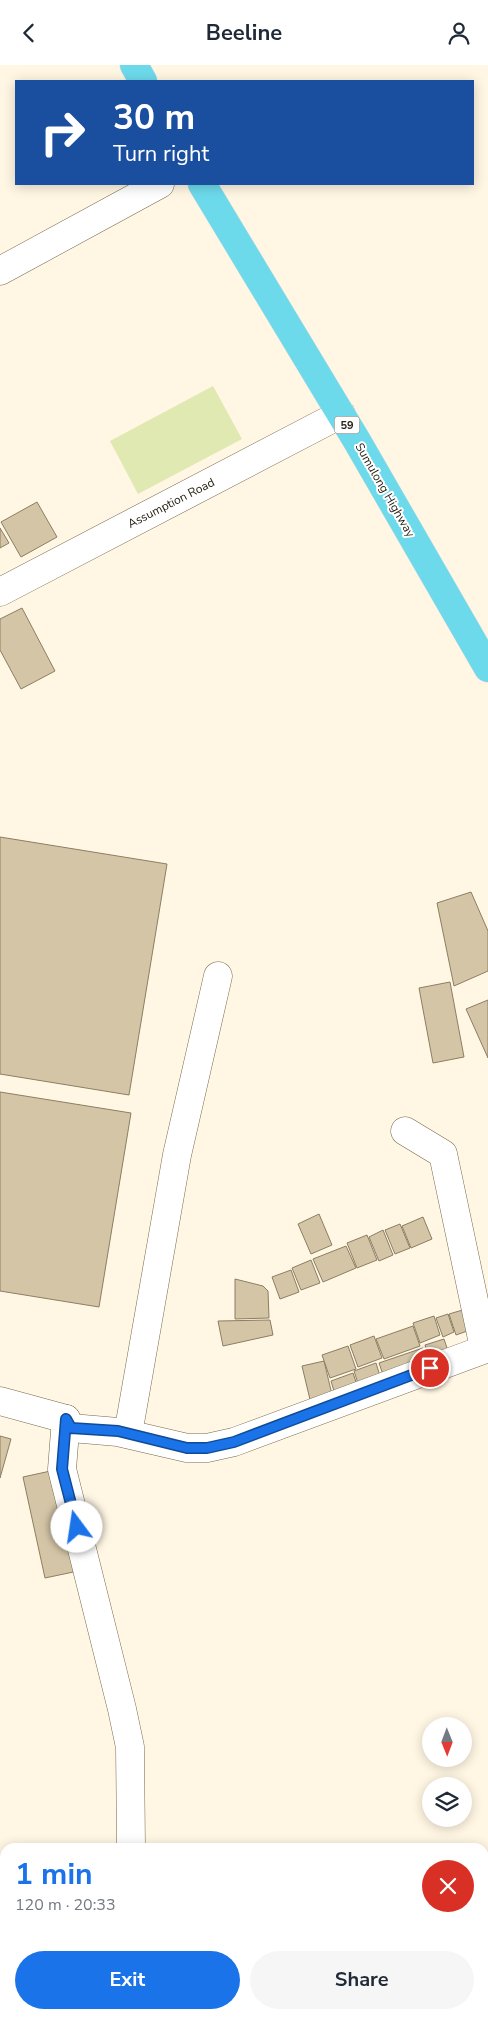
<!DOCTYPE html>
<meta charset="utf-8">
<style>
:root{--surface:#fff;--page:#f6f6f7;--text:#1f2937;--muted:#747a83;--accent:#1a73e8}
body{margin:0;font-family:"Nunito Sans",sans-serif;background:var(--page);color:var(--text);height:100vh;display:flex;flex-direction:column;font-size:19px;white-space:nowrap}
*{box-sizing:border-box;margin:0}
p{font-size:16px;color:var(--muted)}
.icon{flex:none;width:28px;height:28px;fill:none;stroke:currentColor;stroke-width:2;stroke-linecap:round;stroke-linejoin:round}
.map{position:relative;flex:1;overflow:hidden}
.panel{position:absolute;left:0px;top:1778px;width:489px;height:176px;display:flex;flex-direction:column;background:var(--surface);border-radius:15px 15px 0 0;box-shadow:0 2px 12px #0003}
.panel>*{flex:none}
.hud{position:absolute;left:15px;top:15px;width:459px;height:105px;border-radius:0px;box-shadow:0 2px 12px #0003;background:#1a4fa0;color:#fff;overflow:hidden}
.needle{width:32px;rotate:179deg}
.fabs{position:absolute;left:422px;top:1652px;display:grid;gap:10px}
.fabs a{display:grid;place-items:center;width:50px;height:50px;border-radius:50%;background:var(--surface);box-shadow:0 2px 12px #0003;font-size:25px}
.pin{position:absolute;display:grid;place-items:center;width:42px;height:42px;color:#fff;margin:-21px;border:2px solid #fff;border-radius:50%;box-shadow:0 1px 5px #0007}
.me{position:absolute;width:55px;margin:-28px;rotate:346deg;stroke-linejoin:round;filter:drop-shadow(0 0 4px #0008)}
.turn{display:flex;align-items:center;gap:18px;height:105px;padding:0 15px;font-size:22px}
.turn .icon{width:65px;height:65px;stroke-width:2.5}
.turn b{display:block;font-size:35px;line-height:42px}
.round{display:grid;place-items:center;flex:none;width:52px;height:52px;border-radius:26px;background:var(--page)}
.summary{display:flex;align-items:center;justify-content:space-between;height:85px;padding:0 15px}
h1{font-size:30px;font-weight:700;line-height:38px;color:var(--accent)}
.button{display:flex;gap:10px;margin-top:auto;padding:10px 15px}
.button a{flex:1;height:58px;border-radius:30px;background:var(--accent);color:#fff;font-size:20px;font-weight:700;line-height:58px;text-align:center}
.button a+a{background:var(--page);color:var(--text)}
header{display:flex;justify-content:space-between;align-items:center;height:65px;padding:0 15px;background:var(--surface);font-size:22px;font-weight:700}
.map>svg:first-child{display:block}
.green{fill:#e1e9b2}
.building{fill:#d4c5a7;stroke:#8c7e62}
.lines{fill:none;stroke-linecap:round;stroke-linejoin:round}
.minor-casing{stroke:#76694d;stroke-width:29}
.major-casing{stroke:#e1e0df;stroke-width:29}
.minor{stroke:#fff;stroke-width:28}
.major{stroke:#6ddaeb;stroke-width:28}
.route-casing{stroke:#114b97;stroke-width:12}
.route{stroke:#1a73e8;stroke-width:9}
.labels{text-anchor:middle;stroke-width:4;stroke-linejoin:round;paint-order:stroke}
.shield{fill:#fff;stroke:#68645d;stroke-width:1}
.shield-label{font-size:11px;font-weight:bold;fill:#282217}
.street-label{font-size:12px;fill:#282217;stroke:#fff}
</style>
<header><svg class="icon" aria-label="back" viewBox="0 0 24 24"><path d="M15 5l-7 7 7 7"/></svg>Beeline<svg class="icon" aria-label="person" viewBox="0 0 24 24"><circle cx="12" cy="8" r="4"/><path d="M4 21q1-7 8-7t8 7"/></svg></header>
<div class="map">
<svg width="488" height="1953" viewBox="0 0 488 1953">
<rect width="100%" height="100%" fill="#fff6e3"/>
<polygon class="green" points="213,321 242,374 138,429 110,376"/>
<g class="building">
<polygon points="37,437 57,472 21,492 1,457"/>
<polygon points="0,463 9,478 0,483"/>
<polygon points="22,543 55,606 21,624 0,585 0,554"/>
<polygon points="0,772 167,799 129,1030 0,1009"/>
<polygon points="471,827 488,866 488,906 454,921 437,838"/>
<polygon points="450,917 464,992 433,998 419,923"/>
<polygon points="488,935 488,993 466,944"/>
<polygon points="0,1027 131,1048 99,1242 0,1226"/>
<polygon points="319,1149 332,1180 311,1189 298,1159"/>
<polygon points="423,1152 432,1174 411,1183 402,1161"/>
<polygon points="400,1159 410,1183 395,1189 385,1165"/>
<polygon points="383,1165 393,1190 379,1196 369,1172"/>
<polygon points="367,1170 377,1195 357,1203 347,1178"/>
<polygon points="346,1181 356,1203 323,1217 313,1194"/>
<polygon points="311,1195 320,1218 301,1225 292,1203"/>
<polygon points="291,1205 299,1227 280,1234 272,1212"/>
<polygon points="235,1214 263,1221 268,1226 269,1253 235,1254"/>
<polygon points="466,1244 473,1264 456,1270 449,1249"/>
<polygon points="448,1249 454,1267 443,1272 436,1253"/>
<polygon points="434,1251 440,1270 420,1278 413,1258"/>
<polygon points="270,1255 273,1270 223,1281 218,1256"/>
<polygon points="413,1261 420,1281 384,1294 376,1274"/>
<polygon points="374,1271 382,1293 358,1302 350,1280"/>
<polygon points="444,1274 452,1298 434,1304 425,1280"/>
<polygon points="348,1281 356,1304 330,1313 322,1290"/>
<polygon points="423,1283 432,1306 387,1321 379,1298"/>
<polygon points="324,1296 334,1338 312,1343 302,1301"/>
<polygon points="376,1298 384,1324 362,1331 354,1306"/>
<polygon points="353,1308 359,1326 336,1333 331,1316"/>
<polygon points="0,1371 11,1374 0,1413"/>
<polygon points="55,1405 78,1506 45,1513 23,1412"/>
</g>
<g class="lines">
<defs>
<g id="minor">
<polyline points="0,206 160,119"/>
<polyline points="0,527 341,349"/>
<polyline points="405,1066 443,1089 484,1283"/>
<polyline points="0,1336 66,1354 71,1363 118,1367 187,1383 207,1383 234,1377 488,1283"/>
<polyline points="66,1354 62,1404 122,1644 130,1682 131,1782"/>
<polyline points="128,1369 177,1090 218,911"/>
<polyline points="130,1949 130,1953"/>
</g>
<g id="major">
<polyline points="134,0 143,16"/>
<polyline points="202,119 357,376 488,603"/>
</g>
</defs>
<use href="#minor" class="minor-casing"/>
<use href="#major" class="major-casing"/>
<use href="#minor" class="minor"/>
<use href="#major" class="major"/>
</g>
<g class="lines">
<defs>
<polyline id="route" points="77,1462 62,1404 66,1354 71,1363 118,1366 187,1383 207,1383 234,1377 430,1303"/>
</defs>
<use href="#route" class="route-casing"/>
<use href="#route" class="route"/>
</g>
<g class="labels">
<rect class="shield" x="334.5" y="351.5" width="25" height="17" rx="4"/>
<g class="shield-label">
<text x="347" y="364">59</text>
</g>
<g class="street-label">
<text transform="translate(385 425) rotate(60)" y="4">Sumulong Highway</text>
<text transform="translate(171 438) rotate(-27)" y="4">Assumption Road</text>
</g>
</g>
</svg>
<div class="fabs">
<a><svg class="needle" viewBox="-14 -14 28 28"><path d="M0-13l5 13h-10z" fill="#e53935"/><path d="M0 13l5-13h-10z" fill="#747a83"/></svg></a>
<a><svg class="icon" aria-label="layers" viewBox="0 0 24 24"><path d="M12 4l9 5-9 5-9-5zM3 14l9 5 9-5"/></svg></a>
</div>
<div class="pin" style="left:430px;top:1303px;background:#d93025"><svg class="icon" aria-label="arrive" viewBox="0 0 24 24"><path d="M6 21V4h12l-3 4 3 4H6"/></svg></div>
<svg class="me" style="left:77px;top:1462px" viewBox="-20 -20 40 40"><circle r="19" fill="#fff"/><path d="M0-13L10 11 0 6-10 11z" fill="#1a73e8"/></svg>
<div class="hud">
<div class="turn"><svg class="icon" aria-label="right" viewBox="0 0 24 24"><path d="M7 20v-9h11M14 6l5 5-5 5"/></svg><div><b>30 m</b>Turn right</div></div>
</div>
<section class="panel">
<div class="summary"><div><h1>1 min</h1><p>120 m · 20:33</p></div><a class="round" style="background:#d93025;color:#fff"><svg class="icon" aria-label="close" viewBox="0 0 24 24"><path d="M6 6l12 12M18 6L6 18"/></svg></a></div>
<div class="button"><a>Exit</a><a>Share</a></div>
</section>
</div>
